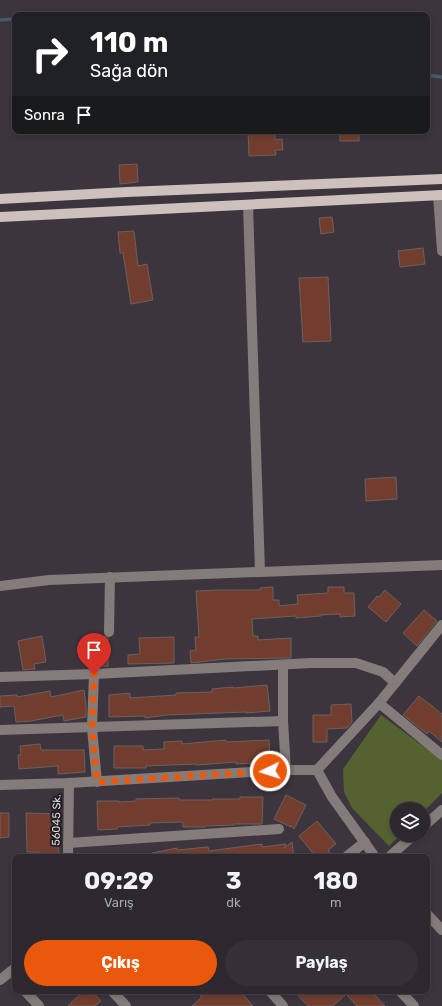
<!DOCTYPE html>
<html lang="tr">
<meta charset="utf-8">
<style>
:root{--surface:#2d282e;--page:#353036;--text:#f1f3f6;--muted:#a7a6aa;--line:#48444a;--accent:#ea580c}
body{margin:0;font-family:Rubik,sans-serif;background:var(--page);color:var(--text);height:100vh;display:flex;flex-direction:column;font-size:15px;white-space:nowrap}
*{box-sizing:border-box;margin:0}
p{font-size:13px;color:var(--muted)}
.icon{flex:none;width:22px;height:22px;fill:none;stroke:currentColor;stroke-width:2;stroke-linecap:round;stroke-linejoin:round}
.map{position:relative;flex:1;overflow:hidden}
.details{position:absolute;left:12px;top:854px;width:418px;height:140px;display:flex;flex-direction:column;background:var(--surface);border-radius:8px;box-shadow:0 2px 6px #0003,0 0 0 1px var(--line)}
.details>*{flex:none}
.guide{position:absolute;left:12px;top:12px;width:418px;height:122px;border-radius:8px;box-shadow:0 2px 6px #0003,0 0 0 1px var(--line);background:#202124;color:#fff;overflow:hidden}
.tools{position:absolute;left:390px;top:802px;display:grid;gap:8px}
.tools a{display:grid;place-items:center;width:40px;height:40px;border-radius:50%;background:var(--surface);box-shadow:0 2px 6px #0003,0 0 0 1px var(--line);font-size:20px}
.pin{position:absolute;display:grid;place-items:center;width:34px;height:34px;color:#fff;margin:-41px -17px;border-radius:50% 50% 50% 0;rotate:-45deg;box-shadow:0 0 4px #0007}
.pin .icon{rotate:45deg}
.me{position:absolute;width:44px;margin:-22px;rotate:266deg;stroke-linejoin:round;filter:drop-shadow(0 0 3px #0008)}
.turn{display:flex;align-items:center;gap:14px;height:84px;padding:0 12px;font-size:18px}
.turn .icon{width:52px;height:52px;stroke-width:2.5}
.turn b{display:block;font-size:28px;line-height:34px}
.then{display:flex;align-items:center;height:38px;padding:0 12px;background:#0003;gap:8px;font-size:15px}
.eta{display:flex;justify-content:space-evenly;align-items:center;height:68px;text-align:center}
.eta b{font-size:24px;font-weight:700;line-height:28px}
.cta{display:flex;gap:8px;margin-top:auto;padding:8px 12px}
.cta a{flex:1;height:46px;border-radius:24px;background:var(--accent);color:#fff;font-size:16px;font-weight:700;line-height:46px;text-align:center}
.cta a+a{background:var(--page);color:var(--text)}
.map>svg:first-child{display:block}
.green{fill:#546230}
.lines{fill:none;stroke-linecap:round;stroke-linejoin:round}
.stream{stroke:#435b65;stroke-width:3.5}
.building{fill:#713d2e;stroke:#6e605d}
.minor{stroke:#837c7b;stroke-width:10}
.major{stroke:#cdc0bd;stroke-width:10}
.route{stroke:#ea580c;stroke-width:7;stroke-dasharray:0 12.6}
.labels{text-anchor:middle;stroke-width:4;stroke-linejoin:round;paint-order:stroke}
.street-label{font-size:11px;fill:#dedadf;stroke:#211e22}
</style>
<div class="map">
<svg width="442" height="1006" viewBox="0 0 442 1006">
<rect width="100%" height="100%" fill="#3c353e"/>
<polygon class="green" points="381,715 442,760 442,793 423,812 423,809 397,809 397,835 400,835 389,846 352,808 344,792 343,769"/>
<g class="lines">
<g class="stream">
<polyline points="0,20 15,19"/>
<polyline points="427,75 442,77"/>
</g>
</g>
<g class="building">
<polygon points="248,131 275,131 275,140 282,139 283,150 275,150 276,155 249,156"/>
<rect x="340" y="131" width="19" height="10"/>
<polygon points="137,164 138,182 120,184 119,165"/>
<polygon points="332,217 334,232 321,234 319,218"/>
<polygon points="134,231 138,266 147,264 153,300 131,304 123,253 120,253 118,232"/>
<polygon points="423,248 425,264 400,267 398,251"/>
<polygon points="328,277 331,341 303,342 299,278"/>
<polygon points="396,477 397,499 366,501 365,479"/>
<polygon points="273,587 273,600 279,600 279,606 298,604 297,595 328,593 328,587 344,587 344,593 354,593 355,616 340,617 340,614 321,615 321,616 296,618 296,616 252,619 253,636 258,636 258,640 291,638 291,658 225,659 191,663 190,651 196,650 195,637 199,637 196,591 220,590 260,590 260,588"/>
<polygon points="385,590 401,604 386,622 368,607 377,596 379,597"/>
<polygon points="424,610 437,621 417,646 403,633"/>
<polygon points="42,636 46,662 34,664 35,669 23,670 18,641"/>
<polygon points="88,636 104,636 108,638 108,666 88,666"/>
<polygon points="174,637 174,663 128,664 128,655 140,654 139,638"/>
<polygon points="267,685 270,711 246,713 246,712 166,715 145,718 145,716 109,717 109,695 130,693 130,698 176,695 176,693 212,692 212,689 233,687 233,688"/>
<polygon points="84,690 86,705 86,717 64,721 63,715 31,721 16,722 14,706 0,707 0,696 17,695 17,697 50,691 51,697"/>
<polygon points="419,696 442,714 442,742 429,731 427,734 403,715"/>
<polygon points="351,704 352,722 347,728 327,729 327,742 313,742 313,715 331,715 331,705"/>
<polygon points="226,740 226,742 269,740 270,762 236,764 236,762 196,765 196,764 146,766 146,768 114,768 114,746 143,746 143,750 164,749 164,742 182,741 182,744"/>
<polygon points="40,744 41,750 84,750 85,772 58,774 58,766 19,769 18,755 21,755 20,746"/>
<polygon points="286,795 306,805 294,829 290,825 291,827 274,819"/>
<polygon points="240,797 263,797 262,824 234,824 234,825 205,826 205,827 183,827 183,822 150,823 150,825 117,827 117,829 98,830 97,801 119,801 119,802 136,801 136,799 179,798 179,800 212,800 212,799 240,799"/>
<polygon points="0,813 9,813 9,837 0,838"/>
<polygon points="26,813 59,814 59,824 57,824 59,855 39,856 39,852 27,852"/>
<polygon points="317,821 336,844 328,850 330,852 324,857 316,857 299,836"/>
<polygon points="292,842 294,857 152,857 152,853 177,848 177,850 208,847 209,851 262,844 262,847 286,844 284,848"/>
<polygon points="84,991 92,991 101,1001 95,1006 68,1006"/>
<polygon points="204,991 240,991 253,1006 192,1006 202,997 200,995"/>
<polygon points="294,991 371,991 385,1006 357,1006 346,994 333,1006 308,1006"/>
</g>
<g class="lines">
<g class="minor">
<polyline points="438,195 442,251"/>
<polyline points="248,205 260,572"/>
<polyline points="0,586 49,580 442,565"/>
<polyline points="109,632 110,577"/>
<polyline points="283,665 283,721 286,770"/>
<polyline points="94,674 92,728 97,782"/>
<polyline points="0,677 94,674 311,663 356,663 383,672 395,683"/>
<polyline points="379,703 442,755"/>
<polyline points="0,730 283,721"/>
<polyline points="0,785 69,783 286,770 317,770"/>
<polyline points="423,827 442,810"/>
<polyline points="68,843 279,829"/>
<polyline points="68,857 69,783"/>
<polyline points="346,857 365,842"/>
<polyline points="375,857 332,797 317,770 379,703 442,625"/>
<polyline points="389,857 414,835"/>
<polyline points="427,914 442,930"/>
<polyline points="0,980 15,968"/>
<polyline points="25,991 39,1006"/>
<polyline points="112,991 126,1006"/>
<polyline points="270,991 283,1006"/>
<polyline points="400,991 414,1006"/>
</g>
<g class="major">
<polyline points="0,199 127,192 442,179"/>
<polyline points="0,217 442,195"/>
</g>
</g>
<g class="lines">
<polyline class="route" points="94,674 92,728 97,782 270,771"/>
</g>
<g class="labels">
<g class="street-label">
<text transform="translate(56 820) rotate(-89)" y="4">56045 Sk.</text>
</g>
</g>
</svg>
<div class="tools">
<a><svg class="icon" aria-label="layers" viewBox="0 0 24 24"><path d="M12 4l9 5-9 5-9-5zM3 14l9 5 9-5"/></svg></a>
</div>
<div class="pin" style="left:94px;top:674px;background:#d93025"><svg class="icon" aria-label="arrive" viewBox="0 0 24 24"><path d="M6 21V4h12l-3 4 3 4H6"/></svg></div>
<svg class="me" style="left:270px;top:771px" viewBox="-20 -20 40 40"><circle r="17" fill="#ea580c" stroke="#fff" stroke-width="3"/><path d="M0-11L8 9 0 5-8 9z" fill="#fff"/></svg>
<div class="guide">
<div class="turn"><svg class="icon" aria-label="right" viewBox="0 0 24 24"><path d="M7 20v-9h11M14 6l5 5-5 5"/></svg><div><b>110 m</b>Sağa dön</div></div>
<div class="then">Sonra<svg class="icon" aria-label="arrive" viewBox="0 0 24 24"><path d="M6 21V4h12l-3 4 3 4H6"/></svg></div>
</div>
<section class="details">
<div class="eta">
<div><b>09:29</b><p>Varış</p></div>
<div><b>3</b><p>dk</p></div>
<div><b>180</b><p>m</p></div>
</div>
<div class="cta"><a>Çıkış</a><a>Paylaş</a></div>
</section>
</div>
